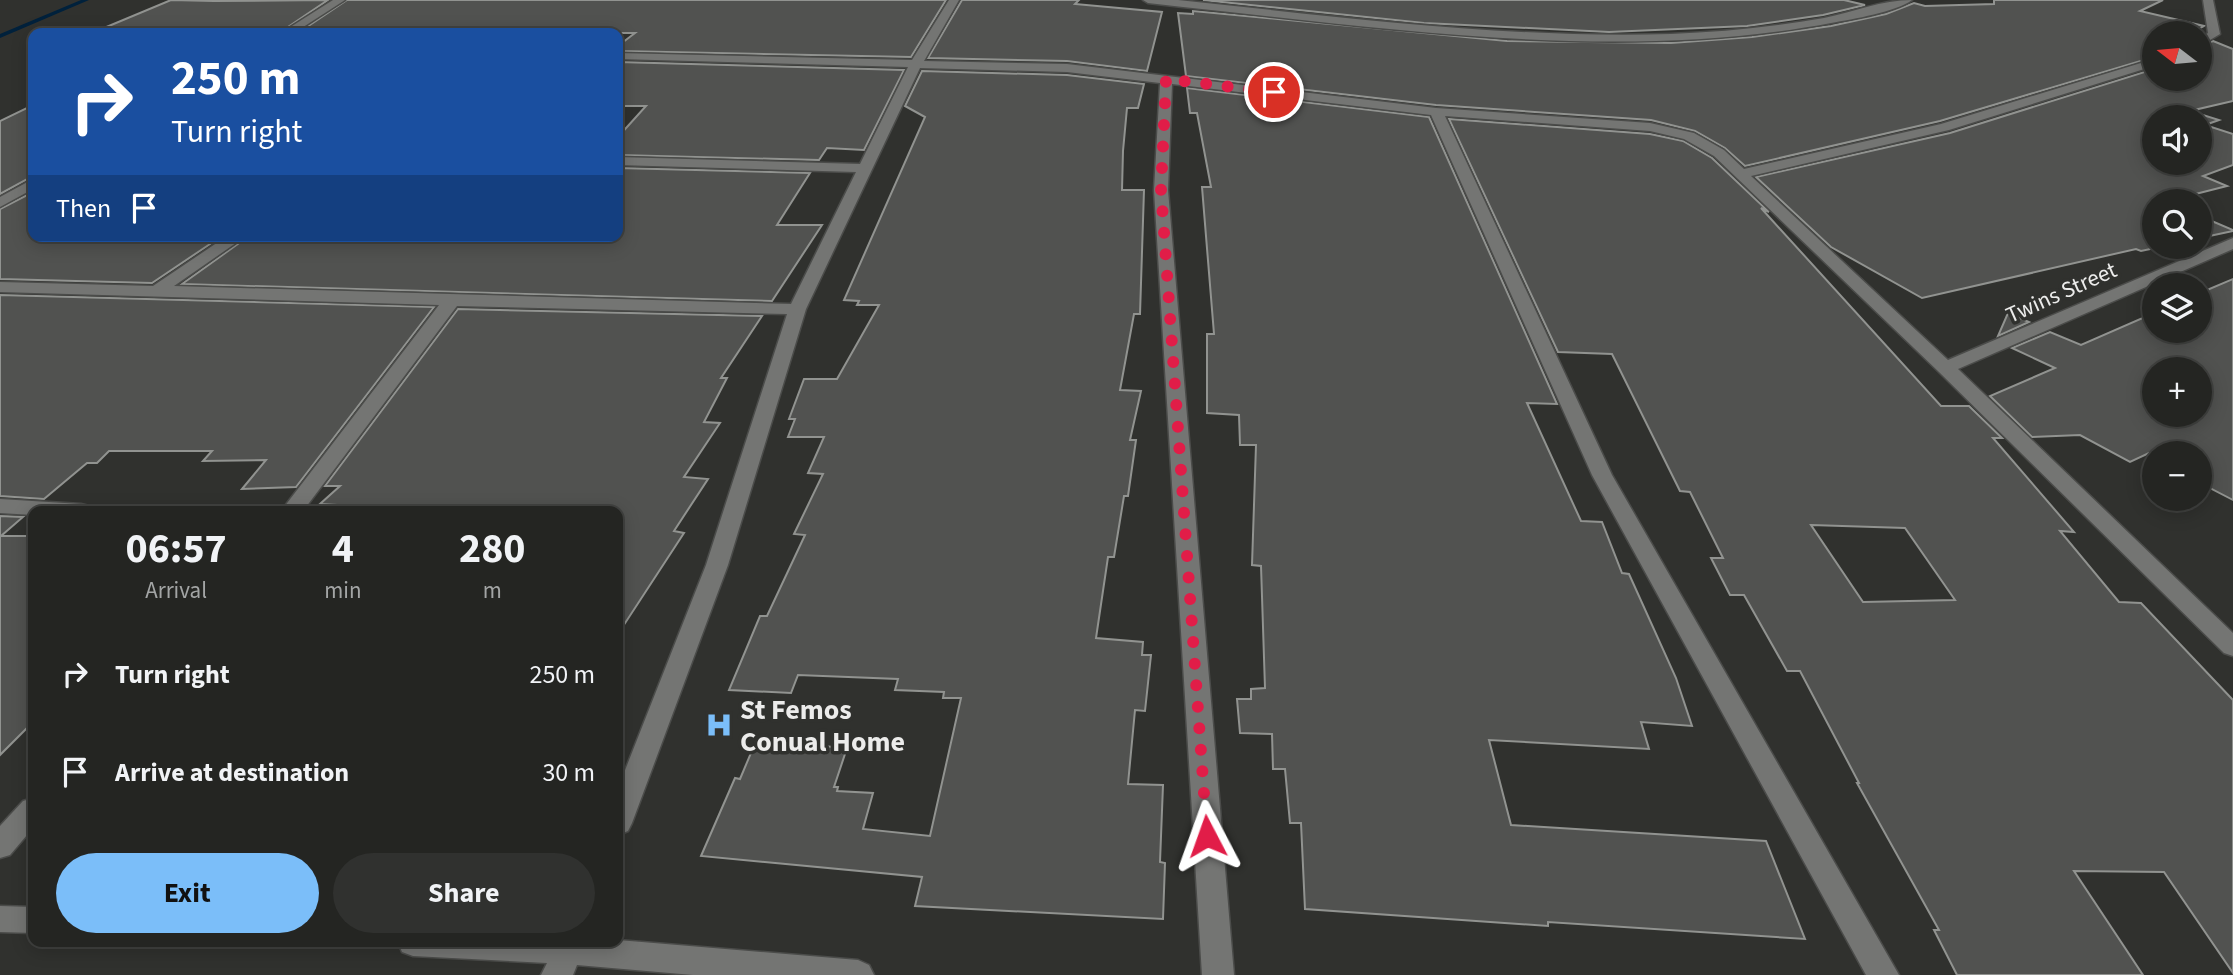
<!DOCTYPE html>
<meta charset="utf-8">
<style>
:root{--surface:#242522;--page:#30312f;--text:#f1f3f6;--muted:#a3a5a5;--line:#414240;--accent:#7bbef9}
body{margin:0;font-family:"Source Sans 3",sans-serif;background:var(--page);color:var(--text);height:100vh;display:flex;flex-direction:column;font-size:26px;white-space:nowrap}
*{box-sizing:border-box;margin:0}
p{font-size:23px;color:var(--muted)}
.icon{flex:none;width:38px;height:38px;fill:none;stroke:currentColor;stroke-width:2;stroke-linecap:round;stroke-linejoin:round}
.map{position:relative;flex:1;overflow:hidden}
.panel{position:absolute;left:28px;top:506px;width:595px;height:441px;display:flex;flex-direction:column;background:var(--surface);border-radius:14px;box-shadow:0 4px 18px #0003,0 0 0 2px var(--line)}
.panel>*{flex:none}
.guide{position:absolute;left:28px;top:28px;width:595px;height:214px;border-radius:14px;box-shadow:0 4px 18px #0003,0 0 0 2px var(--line);background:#1a4fa0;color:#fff;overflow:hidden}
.needle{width:46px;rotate:286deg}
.buttons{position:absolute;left:2142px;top:21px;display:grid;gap:14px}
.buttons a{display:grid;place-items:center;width:70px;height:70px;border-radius:50%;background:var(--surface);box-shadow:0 4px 18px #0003,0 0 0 2px var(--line);font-size:35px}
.pin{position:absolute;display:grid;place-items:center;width:60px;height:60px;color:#fff;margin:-30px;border:4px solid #fff;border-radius:50%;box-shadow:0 2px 7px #0007}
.me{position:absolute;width:77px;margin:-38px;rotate:356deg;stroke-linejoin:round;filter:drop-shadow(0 0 5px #0008)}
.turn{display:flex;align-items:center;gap:24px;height:147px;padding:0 28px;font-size:32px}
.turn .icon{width:91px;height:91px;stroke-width:2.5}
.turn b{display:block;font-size:49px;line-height:60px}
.then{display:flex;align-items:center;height:66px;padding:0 28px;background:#0003;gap:14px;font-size:26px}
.eta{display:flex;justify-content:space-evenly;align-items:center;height:119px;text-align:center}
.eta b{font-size:42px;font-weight:700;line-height:49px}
.cta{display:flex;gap:14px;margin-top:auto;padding:14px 28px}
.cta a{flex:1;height:80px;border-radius:42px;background:var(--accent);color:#111;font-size:28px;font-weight:700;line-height:80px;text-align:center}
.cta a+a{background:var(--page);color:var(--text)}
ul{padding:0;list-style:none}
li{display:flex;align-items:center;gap:21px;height:98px;padding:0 28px}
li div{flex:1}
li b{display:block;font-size:26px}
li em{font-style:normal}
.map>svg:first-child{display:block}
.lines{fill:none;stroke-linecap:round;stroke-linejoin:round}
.stream{fill:#00213c;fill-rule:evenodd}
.building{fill:#515250;stroke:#919390;stroke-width:2;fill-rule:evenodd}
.minor-casing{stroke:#4b4c4a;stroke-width:3}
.minor{fill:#747573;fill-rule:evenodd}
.route{stroke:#e11d48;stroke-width:12;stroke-dasharray:0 21.6}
.labels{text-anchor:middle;stroke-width:7;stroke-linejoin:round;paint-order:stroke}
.street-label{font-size:23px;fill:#ececeb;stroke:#30312e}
.near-poi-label{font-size:28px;font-weight:bold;fill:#ececeb;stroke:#30312e;text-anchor:start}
</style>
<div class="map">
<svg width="2233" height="975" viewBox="0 0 2233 975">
<rect width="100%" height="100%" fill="#30312e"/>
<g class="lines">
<polygon class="stream" points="81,0 89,0 0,38 0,34"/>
</g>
<g class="building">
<polygon points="171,0 214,1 328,0 279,33 92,33"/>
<polygon points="347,0 946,0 911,57 618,51 618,46 635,33 298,33"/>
<polygon points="962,0 1079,0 1075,4 1162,12 1147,71 1067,61 928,58"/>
<polygon points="1203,0 1844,0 1865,5 1823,15 1747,26 1609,32 1424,23"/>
<polygon points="1994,0 2163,0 2140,11 2204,26 2192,33 2154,33 2154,57 1940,121 1745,166 1725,148 1695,131 1651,120 1436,105 1186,76 1178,13 1193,14 1193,11 1507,41 1671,43 1752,37 1831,26 1886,14 1914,3 1925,6 1994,4"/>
<path d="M 2213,41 L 2233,49 L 2233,101 L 2190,111 L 2219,120 L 2205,125 L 2233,134 L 2233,165 L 2203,176 L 2227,186 L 2168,201 L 2154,201 L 2154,247 L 2160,247 L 2141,251 L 2136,249 L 1922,298 L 1831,247 L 1756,177 L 1950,133 L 2154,69 L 2154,79 L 2200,79 L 2200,49 ZM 2154,117 L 2200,117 L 2200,163 L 2154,163 Z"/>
<polygon points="618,62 904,70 864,150 827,148 819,160 618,155 618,137 646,106 618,106"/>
<polygon points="922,71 1067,75 1144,84 1138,108 1127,108 1123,151 1122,190 1144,190 1140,314 1134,314 1120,390 1141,391 1130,440 1136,440 1128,496 1124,496 1114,557 1108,557 1096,638 1143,642 1142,655 1151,655 1145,711 1135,710 1128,784 1163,785 1160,862 1165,863 1163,919 915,906 922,877 701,856 735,778 740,779 756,741 847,748 834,787 838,787 837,791 873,793 863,829 930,836 961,698 943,698 944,692 895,690 898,679 798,675 791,693 729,690 760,616 767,616 805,535 794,534 823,474 808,473 824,437 788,437 795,419 789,419 804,379 837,379 879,305 857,305 859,301 844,300 925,117 905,106"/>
<polygon points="1187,88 1429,117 1557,404 1527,403 1581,521 1602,522 1622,573 1629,574 1676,678 1692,726 1641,722 1649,749 1489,740 1511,825 1766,841 1805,939 1548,922 1548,926 1305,909 1301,823 1290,823 1285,769 1273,769 1272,734 1240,733 1237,699 1251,699 1251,689 1265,688 1261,566 1252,565 1256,445 1240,445 1239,415 1207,413 1207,334 1214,334 1202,187 1211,187 1197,113 1190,113"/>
<polygon points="33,105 33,176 0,194 0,121"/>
<path d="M 1449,119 L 1650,134 L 1683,141 L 1712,158 L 1769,212 L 1761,208 L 1941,406 L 1969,406 L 2002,438 L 1993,438 L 2074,532 L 2060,531 L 2119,602 L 2141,603 L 2233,700 L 2233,973 L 2164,872 L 2074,871 L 2143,975 L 1957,975 L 1934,930 L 1939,930 L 1857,783 L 1859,783 L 1800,671 L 1787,671 L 1744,595 L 1730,595 L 1711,558 L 1723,558 L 1690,492 L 1680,491 L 1612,354 L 1558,352 ZM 1811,525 L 1905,528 L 1955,600 L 1863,602 Z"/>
<polygon points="618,168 810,173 777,225 822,225 772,301 182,284 249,236 618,236"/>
<polygon points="33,192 33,236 222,236 152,283 0,279 0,209"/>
<polygon points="2200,216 2233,230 2233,231 2200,238"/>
<path d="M 2233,279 L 2233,500 L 2200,483 L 2200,453 L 2149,453 L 2130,462 L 2080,435 L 2032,437 L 1990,396 L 2055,368 L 2012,348 L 2050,332 L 2081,345 L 2154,313 L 2154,331 L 2200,331 L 2200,293 ZM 2154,369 L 2200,369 L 2200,415 L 2154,415 Z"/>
<polygon points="0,295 434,307 296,487 242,489 266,460 203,461 212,451 109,451 97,463 87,463 44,499 0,496"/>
<polygon points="458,309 762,316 721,378 727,378 704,422 720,423 684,477 708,479 674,531 684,533 618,634 618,511 441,511 320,504 340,486 325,486"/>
<polygon points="2008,313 2029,322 1998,336"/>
<polygon points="0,516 23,517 1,536 33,536 33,722 0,755"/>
</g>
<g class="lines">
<defs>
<g id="minor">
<polygon points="333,0 345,0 294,33 281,33"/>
<polygon points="949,0 959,0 924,61 1067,64 1436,108 1650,123 1694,133 1724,150 1744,169 1941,124 2154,59 2154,66 1949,130 1751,176 1948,360 2233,238 2233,249 1958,369 2233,633 2233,656 2224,653 1939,372 1714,156 1684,139 1650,131 1445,116 1612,475 1899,975 1866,975 1592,475 1431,115 1172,84 1168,190 1234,975 1202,975 1154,190 1160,83 1067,72 920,68 806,309 728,565 632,823 628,831 618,835 618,788 706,565 787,314 457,306 303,511 281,511 439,305 0,292 0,282 153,286 227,236 246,236 174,286 791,304 856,172 618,165 618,157 860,164 908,67 618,59 618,53 912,60"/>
<path d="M 1143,0 L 1178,0 C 1341,17 1507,39 1671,34 C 1722,32 1773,27 1824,18 C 1853,12 1882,0 1912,0 C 1896,12 1853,19 1831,23 C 1620,63 1395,29 1183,7 L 1148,3 Z"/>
<polygon points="2203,0 2213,0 2220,34 2200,46 2200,38 2208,33"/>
<polygon points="33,179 33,189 0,207 0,197"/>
<polygon points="0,499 81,504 89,506 92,511 33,511 33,515 0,513"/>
<polygon points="33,798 33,828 10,855 0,858 0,826 23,801"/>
<polygon points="0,906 33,907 33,933 0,932"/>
<polygon points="618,940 858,960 869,965 874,975 693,975 577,965 573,975 541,975 547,963 413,956 402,952 398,942"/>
</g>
</defs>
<use href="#minor" class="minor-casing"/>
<use href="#minor" class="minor"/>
</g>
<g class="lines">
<polyline class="route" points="1207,836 1161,190 1166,79 1274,92"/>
</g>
<defs>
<symbol id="hospital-bare" viewBox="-9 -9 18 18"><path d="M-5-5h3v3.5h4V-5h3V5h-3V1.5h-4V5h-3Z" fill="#7bbef9" stroke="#30312e" stroke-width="2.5" paint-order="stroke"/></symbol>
</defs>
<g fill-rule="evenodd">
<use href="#hospital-bare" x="700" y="706" width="38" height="38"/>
</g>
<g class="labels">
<g class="street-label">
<text transform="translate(2061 292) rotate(-24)" y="8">Twins Street</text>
</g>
<g class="near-poi-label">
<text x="740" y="719">St Femos<tspan x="740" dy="32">Conual Home</tspan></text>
</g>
</g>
</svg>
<div class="buttons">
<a><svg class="needle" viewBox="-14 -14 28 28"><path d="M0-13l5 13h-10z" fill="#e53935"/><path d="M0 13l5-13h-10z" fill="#a3a5a5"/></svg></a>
<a><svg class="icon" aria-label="sound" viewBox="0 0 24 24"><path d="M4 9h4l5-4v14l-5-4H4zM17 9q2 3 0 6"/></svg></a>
<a><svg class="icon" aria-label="search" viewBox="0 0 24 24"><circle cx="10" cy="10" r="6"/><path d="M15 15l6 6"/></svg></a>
<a><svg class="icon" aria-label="layers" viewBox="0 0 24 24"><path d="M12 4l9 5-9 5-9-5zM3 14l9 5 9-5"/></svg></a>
<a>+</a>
<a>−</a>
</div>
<div class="pin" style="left:1274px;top:92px;background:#d93025"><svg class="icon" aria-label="arrive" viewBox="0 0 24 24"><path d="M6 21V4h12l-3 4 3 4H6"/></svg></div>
<svg class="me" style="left:1207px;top:836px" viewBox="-20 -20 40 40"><path d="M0-17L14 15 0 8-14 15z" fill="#e11d48" stroke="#fff" stroke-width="4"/></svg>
<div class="guide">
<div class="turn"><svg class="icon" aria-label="right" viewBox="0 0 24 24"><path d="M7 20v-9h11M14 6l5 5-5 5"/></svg><div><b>250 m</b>Turn right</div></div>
<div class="then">Then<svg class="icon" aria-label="arrive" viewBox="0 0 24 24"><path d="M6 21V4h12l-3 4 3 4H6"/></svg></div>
</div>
<section class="panel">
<div class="eta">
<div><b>06:57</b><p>Arrival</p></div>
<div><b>4</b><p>min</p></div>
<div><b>280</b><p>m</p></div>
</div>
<ul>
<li><svg class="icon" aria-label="right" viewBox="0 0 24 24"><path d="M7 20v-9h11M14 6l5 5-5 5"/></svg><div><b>Turn right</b></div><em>250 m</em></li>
<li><svg class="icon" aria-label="arrive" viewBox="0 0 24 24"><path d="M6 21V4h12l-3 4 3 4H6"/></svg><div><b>Arrive at destination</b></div><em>30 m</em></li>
</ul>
<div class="cta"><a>Exit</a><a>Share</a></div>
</section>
</div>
